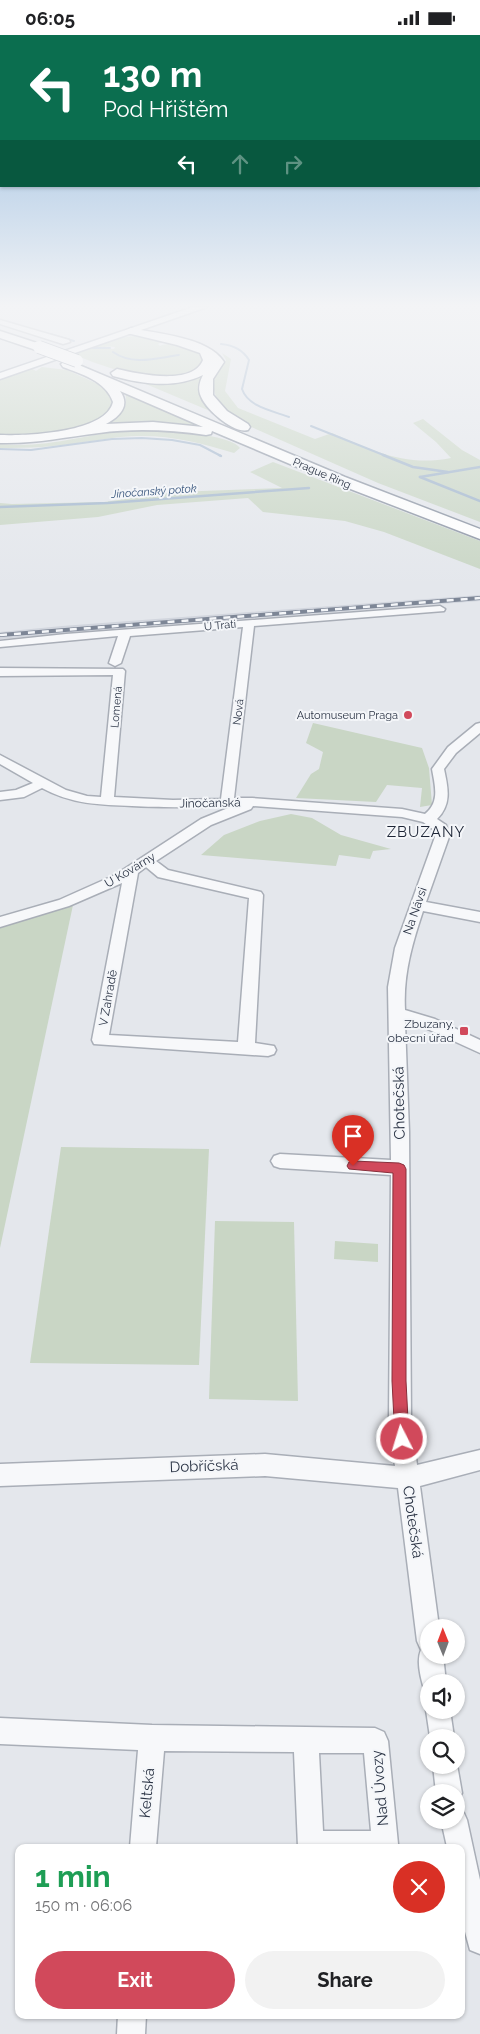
<!DOCTYPE html>
<meta charset="utf-8">
<style>
:root{--surface:#fff;--page:#f2f2f2;--text:#202124;--muted:#757577;--accent:#d1495b}
body{margin:0;font-family:Raleway,sans-serif;background:var(--page);color:var(--text);height:100vh;display:flex;flex-direction:column;font-size:19px;white-space:nowrap}
*{box-sizing:border-box;margin:0}
p{font-size:16px;color:var(--muted)}
.icon{flex:none;width:28px;height:28px;fill:none;stroke:currentColor;stroke-width:2;stroke-linecap:round;stroke-linejoin:round}
.map{position:relative;flex:1;overflow:hidden}
.side{position:absolute;left:15px;top:1809px;width:450px;height:175px;display:flex;flex-direction:column;background:var(--surface);border-radius:10px;box-shadow:0 1px 4px #0004}
.side>*{flex:none}
.guide{position:absolute;left:0px;top:0px;width:480px;height:152px;box-shadow:0 1px 4px #0004;background:#0b6e4f;color:#fff;overflow:hidden}
.needle{width:32px;rotate:359deg}
.controls{position:absolute;left:420px;top:1584px;display:grid;gap:10px}
.controls a{display:grid;place-items:center;width:45px;height:45px;border-radius:50%;background:var(--surface);box-shadow:0 1px 4px #0004;font-size:25px}
.pin{position:absolute;display:grid;place-items:center;width:42px;height:42px;color:#fff;margin:-51px -21px;border-radius:50% 50% 50% 0;rotate:-45deg;box-shadow:0 0 5px #0007}
.pin .icon{rotate:45deg}
.me{position:absolute;width:55px;margin:-28px;rotate:355deg;stroke-linejoin:round;filter:drop-shadow(0 0 4px #0008)}
.turn{display:flex;align-items:center;gap:18px;height:105px;padding:0 20px;font-size:22px}
.turn .icon{width:65px;height:65px;stroke-width:2.5}
.turn b{display:block;font-size:35px;line-height:42px}
.lanes{display:flex;align-items:center;height:48px;padding:0 20px;background:#0003;justify-content:center;gap:25px;direction:ltr}
.lanes .off{opacity:.35}
.round{display:grid;place-items:center;flex:none;width:52px;height:52px;border-radius:26px;background:var(--page)}
.overview{display:flex;align-items:center;justify-content:space-between;height:85px;padding:0 20px}
h1{font-size:30px;font-weight:700;line-height:38px;color:#1e9e55}
.action{display:flex;gap:10px;margin-top:auto;padding:10px 20px}
.action a{flex:1;height:58px;border-radius:30px;background:var(--accent);color:#fff;font-size:20px;font-weight:700;line-height:58px;text-align:center}
.action a+a{background:var(--page);color:var(--text)}
.status{display:flex;justify-content:space-between;align-items:center;height:35px;padding:0 25px;background:var(--surface);direction:ltr}
.status svg{height:14px;fill:currentColor}
.map>svg:first-child{display:block}
.built{fill:#d2d6de}
.green{fill:#c9d6c5}
.lines{fill:none;stroke-linecap:round;stroke-linejoin:round}
.stream-far1{stroke:#9fb4cc;stroke-width:2}
.stream{stroke:#9fb4cc;stroke-width:2.5}
.minor-casing{stroke:#a9aeb7;stroke-width:3}
.major-casing{stroke:#a3abb8;stroke-width:3}
.highway-casing{stroke:#8b94a3;stroke-width:3}
.minor{fill:#f7f8fa;fill-rule:evenodd}
.major{fill:#fff;fill-rule:evenodd}
.highway{fill:#fff;fill-rule:evenodd}
.rail-casing{stroke:#7d8696;stroke-width:4}
.rail{stroke:#f4f6f9;stroke-width:2.5;stroke-dasharray:7;stroke-linecap:butt}
.highway-bridge-casing{stroke:#8b94a3;stroke-width:14;stroke-linecap:butt}
.highway-bridge{stroke:#fff;stroke-width:12}
.route{fill:#d1495b;stroke:#882f3b}
.poi-dot{fill:#d1495b;stroke:#f4f6f9;stroke-width:2}
.labels{text-anchor:middle;stroke-width:4;stroke-linejoin:round;paint-order:stroke}
.far-street-label{font-size:11px;fill:#2b3445;stroke:#f4f6f9}
.far-water-label{font-size:11px;font-style:italic;fill:#34527a;stroke:#f4f6f9}
.far-poi-label{font-size:11px;fill:#2b3445;stroke:#f4f6f9;text-anchor:end}
.street-label{font-size:12px;fill:#2b3445;stroke:#f4f6f9}
.poi-label{font-size:12px;fill:#2b3445;stroke:#f4f6f9;text-anchor:end}
.quarter-label{font-size:15px;letter-spacing:1px;fill:#1d2536;stroke:#f4f6f9}
.near-street-label{font-size:15px;fill:#2b3445;stroke:#f4f6f9}
</style>
<div class="status"><b>06:05</b><svg viewBox="0 0 49 12"><path d="M0 12V9h3v3zM5 12V6h3v6zM10 12V3h3v9zM15 12V0h3v12zM26 1h20v11H26zM47 4h2v5h-2z"/></svg></div>
<div class="map">
<svg width="480" height="1999" viewBox="0 0 480 1999">
<rect width="100%" height="100%" fill="#e4e7ec"/>
<polygon class="built" points="480,560 480,566 111,594 0,604 0,597 62,591"/>
<g class="green">
<path d="M 134,301 L 162,307 L 158,309 L 160,311 C 174,305 199,314 206,327 C 201,331 196,336 191,338 C 151,352 108,332 71,319 L 89,313 L 114,314 L 115,312 C 107,310 101,314 93,311 L 113,304 Z"/>
<path d="M 222,318 L 231,324 L 225,356 L 238,373 L 315,404 L 332,398 C 374,416 405,432 451,423 L 436,407 L 413,388 L 423,384 L 462,415 L 480,425 L 480,487 L 378,448 L 249,391 C 233,380 207,365 215,342 C 218,336 223,330 226,325 Z"/>
<path d="M 42,332 L 67,335 L 100,350 L 108,355 L 113,368 C 101,400 29,402 0,399 L 0,344 L 31,333 L 36,336 Z"/>
<path d="M 203,340 C 196,354 202,364 210,376 L 141,347 Z"/>
<path d="M 125,358 L 207,394 L 98,393 C 113,385 130,376 125,358 Z"/>
<path d="M 130,395 C 150,395 229,397 240,413 L 234,418 C 202,408 170,400 137,401 C 119,401 102,405 84,407 C 56,412 28,413 0,413 L 0,409 C 44,414 87,399 130,395 Z"/>
<polygon points="273,427 480,506 480,534 384,497 345,486 263,477 248,463 157,470 98,482 0,490 0,468 12,469 104,467 175,457 282,453 250,437"/>
<polygon points="313,688 422,713 429,733 432,770 420,772 422,753 387,750 376,767 296,763 311,739 319,734 323,717 306,708"/>
<polygon points="291,779 312,783 341,800 391,814 373,816 370,824 339,820 336,831 201,820 224,800 260,786"/>
<polygon points="73,870 0,1213 0,891"/>
<polygon points="61,1112 209,1114 199,1330 30,1328"/>
<polygon points="215,1186 294,1187 298,1366 209,1364"/>
<polygon points="335,1206 378,1209 378,1227 334,1224"/>
</g>
<g class="lines">
<g class="stream-far1">
<polyline points="50,299 74,306"/>
<path d="M 221,309 C 232,310 243,315 249,325 L 242,354 C 248,372 273,376 289,382"/>
<polyline points="93,313 110,313"/>
<path d="M 113,317 C 133,331 157,323 179,320"/>
<polyline points="311,391 386,421"/>
<polyline points="0,414 31,415 112,404 142,403 172,405 200,410 221,421"/>
</g>
<g class="stream">
<polyline points="219,420 221,421"/>
<polyline points="383,420 413,432 448,437"/>
<polyline points="420,442 480,466"/>
<polyline points="420,442 480,432"/>
<polyline points="0,472 108,468 309,453"/>
</g>
<defs>
<g id="minor">
<polygon points="0,285 69,305 70,307 63,309 0,289"/>
<path d="M 440,571 L 445,574 L 444,576 L 254,591 L 234,763 L 252,763 L 402,774 L 425,779 C 440,767 435,751 432,734 L 448,712 L 476,689 L 480,688 L 480,698 L 456,718 L 444,734 C 448,753 452,769 437,784 L 446,790 L 449,802 L 426,867 L 480,877 L 480,887 L 423,876 C 412,909 403,940 405,975 L 435,984 L 480,1005 L 480,1018 L 423,992 L 405,987 L 409,1097 L 411,1385 L 417,1430 L 480,1415 L 480,1435 L 420,1451 L 439,1592 L 429,1592 L 429,1620 L 443,1620 L 446,1648 L 429,1648 L 429,1658 L 425,1657 C 421,1645 416,1626 421,1615 L 417,1606 L 398,1453 L 265,1441 L 0,1451 L 0,1429 L 265,1419 L 395,1431 L 389,1385 L 391,1140 L 280,1133 L 274,1131 L 271,1126 L 274,1121 L 280,1119 L 391,1125 L 388,952 L 395,913 L 435,802 L 434,795 L 423,787 L 402,782 L 253,771 L 251,774 L 211,790 L 156,826 L 168,835 L 261,857 L 263,860 L 255,1008 L 274,1011 L 276,1015 L 274,1019 L 268,1021 L 94,1009 L 92,1005 L 122,848 L 69,871 L 0,892 L 0,882 L 59,865 L 115,840 L 201,784 L 233,771 C 199,772 166,773 132,771 C 100,770 71,769 42,753 L 24,762 L 0,765 L 0,757 L 16,755 L 33,748 L 0,729 L 0,720 L 66,755 L 87,761 L 101,762 L 113,640 L 0,641 L 0,633 L 123,634 L 125,636 L 114,762 L 173,765 L 221,764 L 243,592 L 130,601 L 121,628 L 115,631 L 109,628 L 118,601 L 0,612 L 0,606 L 66,599 ZM 146,832 L 158,842 L 249,863 L 238,1007 L 109,1000 L 138,838 Z"/>
<polygon points="429,1667 429,1675 450,1675 454,1702 430,1702 426,1675"/>
<path d="M 0,1683 L 152,1690 L 375,1693 L 384,1697 L 388,1706 L 398,1809 L 397,1812 L 298,1812 L 294,1717 L 164,1716 L 156,1812 L 130,1812 L 138,1715 L 0,1709 ZM 319,1718 L 364,1718 L 371,1796 L 323,1796 Z"/>
<polygon points="456,1724 462,1758 456,1768 456,1758 436,1758 433,1730 456,1730"/>
<polygon points="456,1773 463,1776 467,1785 480,1845 480,1919 470,1915 461,1882 461,1812 447,1812 441,1785 456,1785"/>
<polygon points="118,1980 146,1980 145,1999 117,1999"/>
</g>
<polygon id="major" points="193,272 207,272 0,344 0,338"/>
<g id="highway">
<path d="M 131,293 C 158,299 208,302 224,327 L 213,344 L 213,360 L 227,376 L 248,389 L 250,392 L 248,395 C 233,399 204,373 200,359 C 198,352 200,346 203,340 C 175,354 142,349 113,341 L 111,338 L 117,334 C 138,339 193,351 203,325 L 200,318 L 177,310 L 127,298 L 125,296 Z"/>
<polygon points="0,296 43,310 45,312 39,316 0,303"/>
<path d="M 67,325 L 345,442 L 480,494 L 480,504 L 335,448 L 212,396 L 211,399 L 206,400 C 171,395 135,393 99,398 C 66,402 34,409 0,408 L 0,400 C 26,401 106,398 113,367 C 106,346 81,339 63,332 L 61,329 ZM 120,356 L 203,392 L 153,387 L 106,389 C 119,382 131,371 120,356 Z"/>
</g>
</defs>
<use href="#minor" class="minor-casing"/>
<use href="#major" class="major-casing"/>
<use href="#highway" class="highway-casing"/>
<use href="#minor" class="minor"/>
<use href="#major" class="major"/>
<use href="#highway" class="highway"/>
<defs>
<polyline id="rail" points="0,600 480,563"/>
</defs>
<use href="#rail" class="rail-casing"/>
<use href="#rail" class="rail"/>
<defs>
<polyline id="highway-bridge" points="39,312 77,326"/>
</defs>
<use href="#highway-bridge" class="highway-bridge-casing"/>
<use href="#highway-bridge" class="highway-bridge"/>
</g>
<linearGradient id="sky" x2="0" y2="1"><stop stop-color="#8bb4dd"/><stop offset="0.49" stop-color="#f3f4f6"/><stop offset="1" stop-color="#f3f4f6" stop-opacity="0"/></linearGradient>
<rect width="480" height="552" fill="url(#sky)"/>
<polygon class="route" points="353,1126 399,1128 404,1130 406,1134 406,1346 409,1404 407,1409 402,1411 397,1409 395,1404 392,1346 393,1138 349,1134 347,1131 349,1127"/>
<g class="poi-dot">
<circle cx="408" cy="680" r="5"/>
<rect x="459" y="991" width="10" height="10" rx="2.5"/>
</g>
<g class="labels">
<g class="far-street-label">
<text transform="translate(322 438) rotate(23)" y="4">Prague Ring</text>
<text transform="translate(220 590) rotate(-5)" y="4">U Trati</text>
<text transform="translate(116 672) rotate(-85)" y="4">Lomená</text>
<text transform="translate(238 677) rotate(-83)" y="4">Nová</text>
</g>
<g class="far-water-label">
<text transform="translate(154 456) rotate(-4)" y="4">Jinočanský potok</text>
</g>
<g class="far-poi-label">
<text x="398" y="684">Automuseum Praga</text>
</g>
<g class="street-label">
<text transform="translate(210 768) rotate(-1)" y="4">Jinočanská</text>
<text transform="translate(130 835) rotate(-31)" y="4">U Kovárny</text>
<text transform="translate(415 876) rotate(-71)" y="4">Na Návsi</text>
<text transform="translate(108 963) rotate(-80)" y="4">V Zahradě</text>
</g>
<g class="poi-label">
<text x="454" y="993">Zbuzany,<tspan x="454" dy="14">obecní úřad</tspan></text>
</g>
<g class="quarter-label">
<text x="426" y="802">ZBUZANY</text>
</g>
<g class="near-street-label">
<text transform="translate(399 1068) rotate(-91)" y="5">Chotečská</text>
<text transform="translate(204 1431) rotate(-2)" y="5">Dobříčská</text>
<text transform="translate(413 1487) rotate(82)" y="5">Chotečská</text>
<text transform="translate(380 1753) rotate(-95)" y="5">Nad Úvozy</text>
<text transform="translate(147 1758) rotate(-85)" y="5">Keltská</text>
</g>
</g>
</svg>
<div class="controls">
<a><svg class="needle" viewBox="-14 -14 28 28"><path d="M0-13l5 13h-10z" fill="#e53935"/><path d="M0 13l5-13h-10z" fill="#757577"/></svg></a>
<a><svg class="icon" aria-label="sound" viewBox="0 0 24 24"><path d="M4 9h4l5-4v14l-5-4H4zM17 9q2 3 0 6"/></svg></a>
<a><svg class="icon" aria-label="search" viewBox="0 0 24 24"><circle cx="10" cy="10" r="6"/><path d="M15 15l6 6"/></svg></a>
<a><svg class="icon" aria-label="layers" viewBox="0 0 24 24"><path d="M12 4l9 5-9 5-9-5zM3 14l9 5 9-5"/></svg></a>
</div>
<div class="pin" style="left:353px;top:1131px;background:#d93025"><svg class="icon" aria-label="arrive" viewBox="0 0 24 24"><path d="M6 21V4h12l-3 4 3 4H6"/></svg></div>
<svg class="me" style="left:402px;top:1404px" viewBox="-20 -20 40 40"><circle r="17" fill="#d1495b" stroke="#fff" stroke-width="3"/><path d="M0-11L8 9 0 5-8 9z" fill="#fff"/></svg>
<div class="guide">
<div class="turn"><svg class="icon" aria-label="left" viewBox="0 0 24 24"><path d="M17 20v-9H6M10 6l-5 5 5 5"/></svg><div><b>130 m</b>Pod Hřištěm</div></div>
<div class="lanes"><svg class="icon" aria-label="left" viewBox="0 0 24 24"><path d="M17 20v-9H6M10 6l-5 5 5 5"/></svg><svg class="icon off" aria-label="ahead" viewBox="0 0 24 24"><path d="M12 20V5M6 11l6-6 6 6"/></svg><svg class="icon off" aria-label="right" viewBox="0 0 24 24"><path d="M7 20v-9h11M14 6l5 5-5 5"/></svg></div>
</div>
<section class="side">
<div class="overview"><div><h1>1 min</h1><p>150 m · 06:06</p></div><a class="round" style="background:#d93025;color:#fff"><svg class="icon" aria-label="close" viewBox="0 0 24 24"><path d="M6 6l12 12M18 6L6 18"/></svg></a></div>
<div class="action"><a>Exit</a><a>Share</a></div>
</section>
</div>
